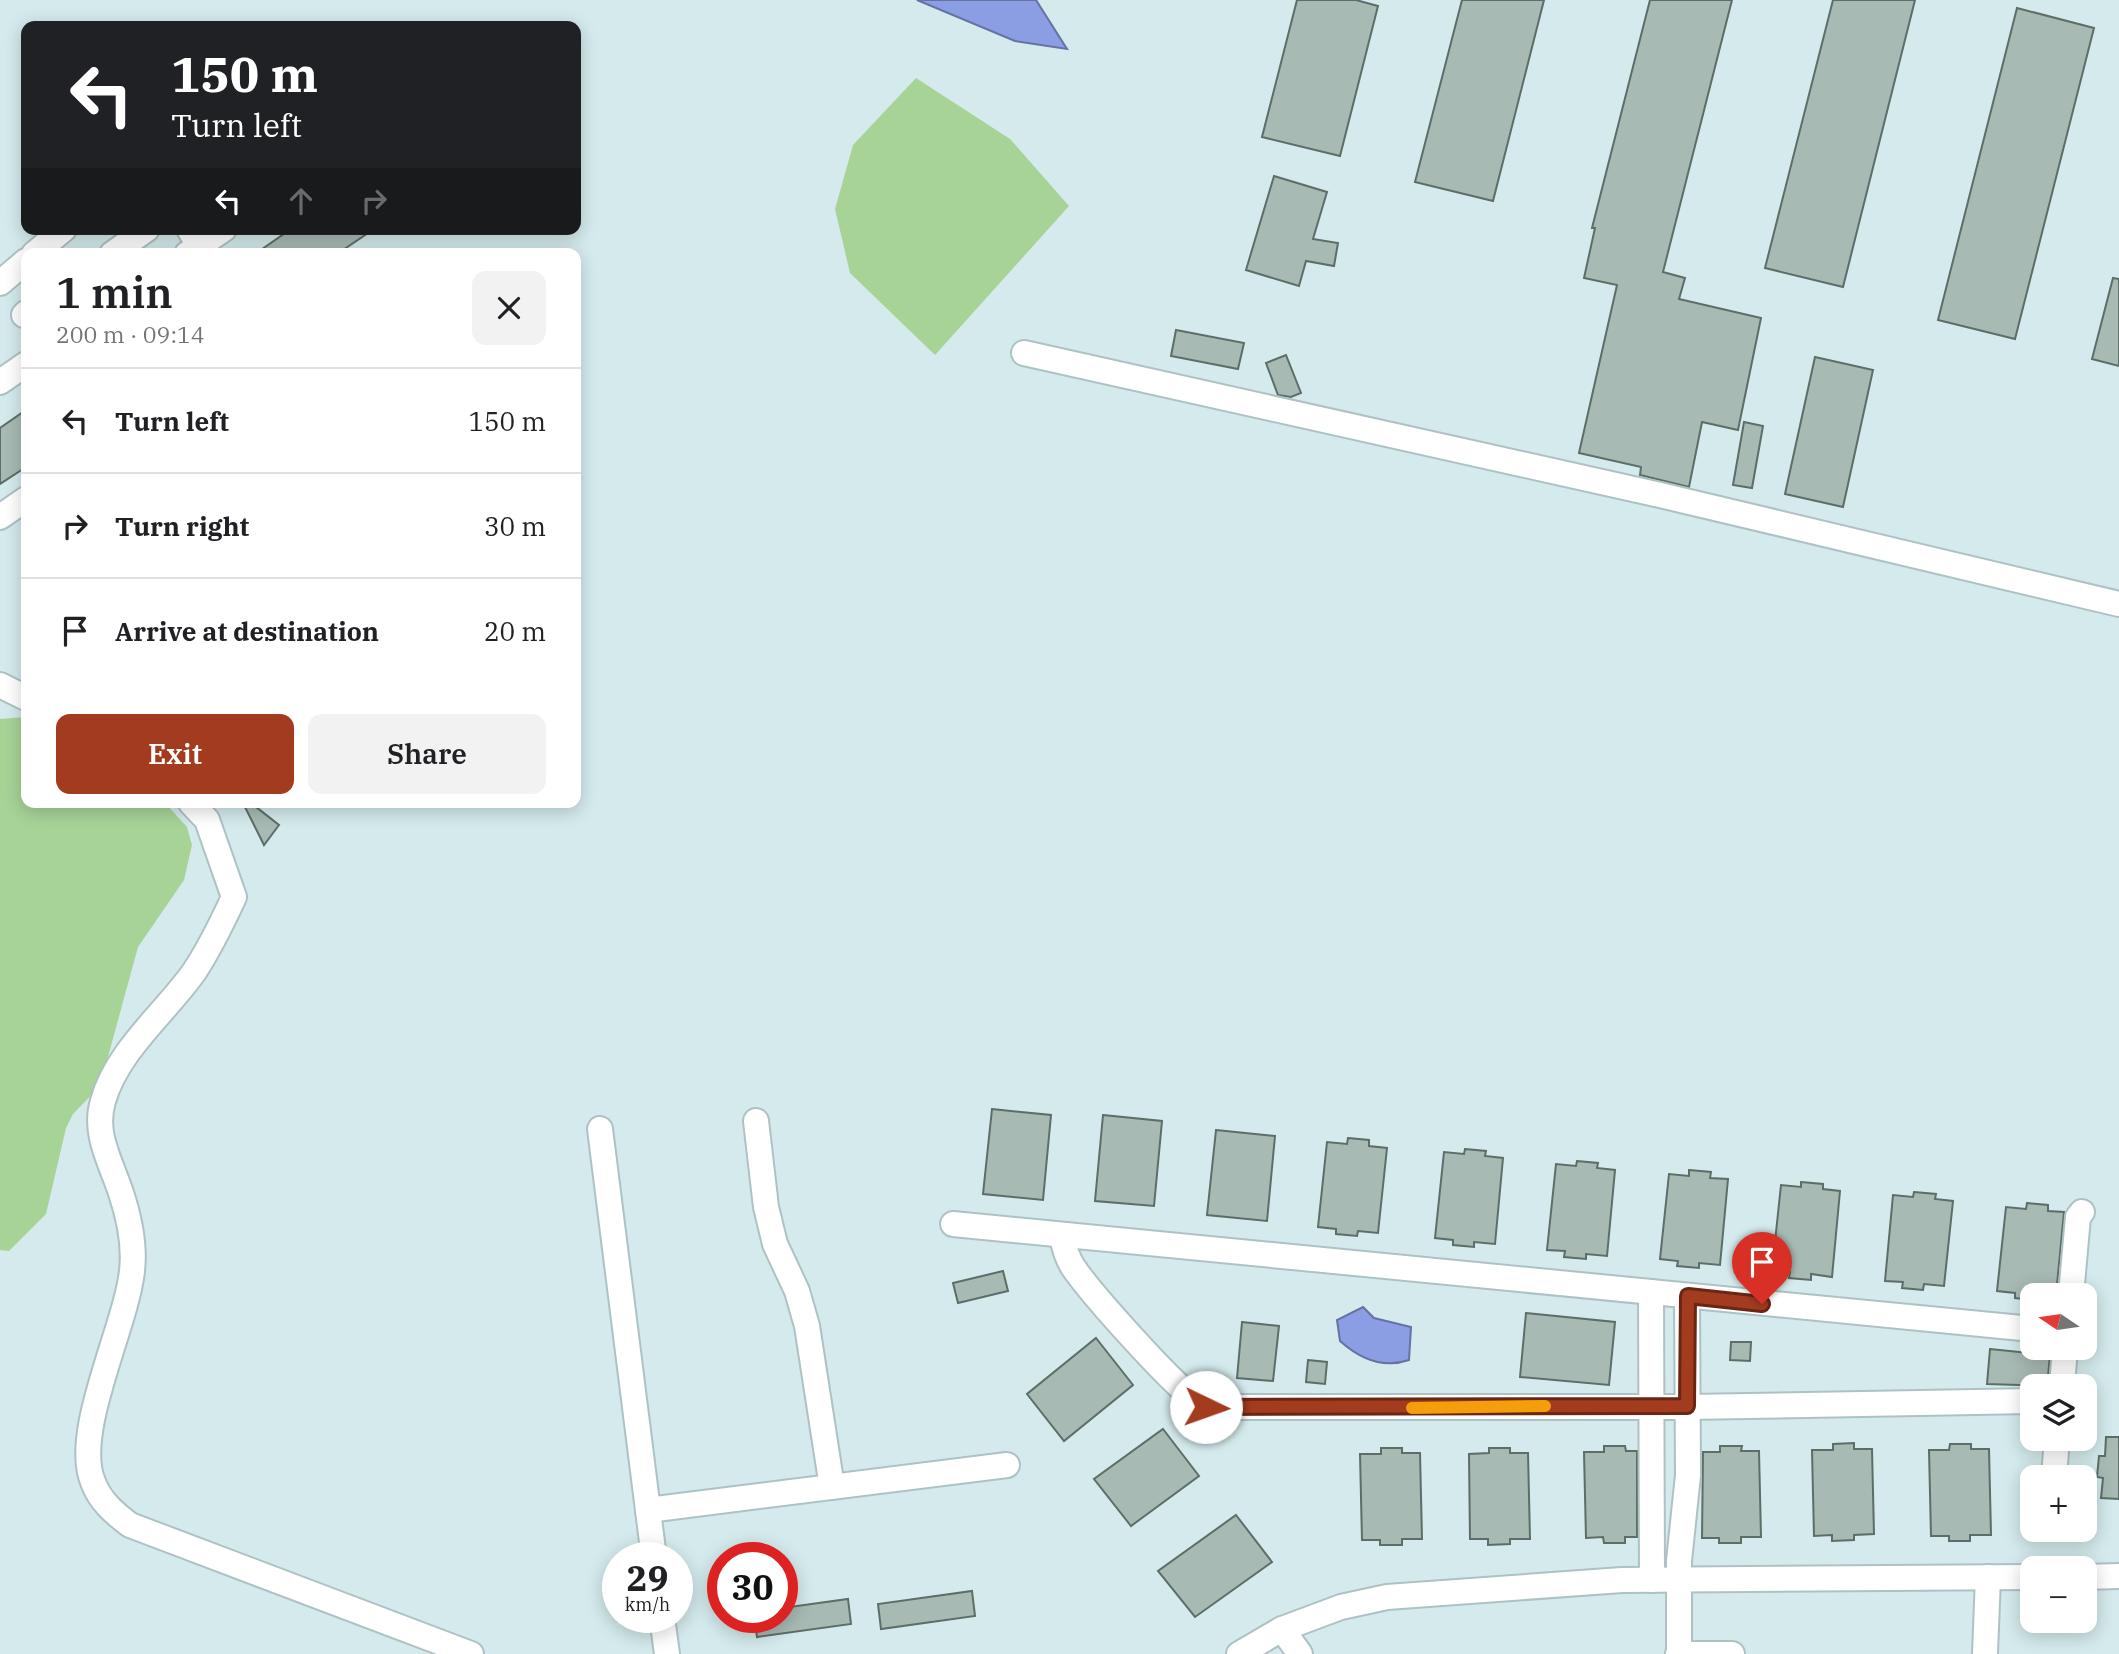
<!DOCTYPE html>
<meta charset="utf-8">
<style>
:root{--surface:#fff;--page:#f2f2f2;--text:#202124;--muted:#757577;--line:#e0e0e0;--accent:#a33b1e}
body{margin:0;font-family:"IBM Plex Serif",serif;background:var(--page);color:var(--text);height:100vh;display:flex;flex-direction:column;font-size:26px;white-space:nowrap}
*{box-sizing:border-box;margin:0}
p{font-size:23px;color:var(--muted)}
.icon{flex:none;width:38px;height:38px;fill:none;stroke:currentColor;stroke-width:2;stroke-linecap:round;stroke-linejoin:round}
.map{position:relative;flex:1;overflow:hidden}
.sheet{position:absolute;left:21px;top:248px;width:560px;height:560px;display:flex;flex-direction:column;background:var(--surface);border-radius:14px;box-shadow:0 4px 18px #0003}
.sheet>*{flex:none}
.hud{position:absolute;left:21px;top:21px;width:560px;height:214px;border-radius:14px;box-shadow:0 4px 18px #0003;background:#202124;color:#fff;overflow:hidden}
.needle{width:46px;rotate:283deg}
.buttons{position:absolute;left:2020px;top:1283px;display:grid;gap:14px}
.buttons a{display:grid;place-items:center;width:77px;height:77px;border-radius:14px;background:var(--surface);box-shadow:0 4px 18px #0003;font-size:35px}
.speed{position:absolute;left:602px;top:1542px;display:flex;gap:14px;font-size:35px;font-weight:700;text-align:center}
.speed>*{display:grid;place-content:center;width:91px;height:91px;border-radius:50%;background:var(--surface);box-shadow:0 4px 18px #0003;line-height:1}
.speed small{font-size:18px;font-weight:400}
.speed .limit{border:10px solid #d22;background:#fff;color:#111}
.pin{position:absolute;display:grid;place-items:center;width:60px;height:60px;color:#fff;margin:-72px -30px;border-radius:50% 50% 50% 0;rotate:-45deg;box-shadow:0 0 7px #0007}
.pin .icon{rotate:45deg}
.me{position:absolute;width:77px;margin:-38px;rotate:93deg;stroke-linejoin:round;filter:drop-shadow(0 0 5px #0008)}
.turn{display:flex;align-items:center;gap:24px;height:147px;padding:0 35px;font-size:32px}
.turn .icon{width:91px;height:91px;stroke-width:2.5}
.turn b{display:block;font-size:49px;line-height:60px}
.lanes{display:flex;align-items:center;height:66px;padding:0 35px;background:#0003;justify-content:center;gap:35px;direction:ltr}
.lanes .off{opacity:.35}
.round{display:grid;place-items:center;flex:none;width:74px;height:74px;border-radius:14px;background:var(--page)}
.overview{display:flex;align-items:center;justify-content:space-between;height:119px;padding:0 35px}
h1{font-size:42px;font-weight:600;line-height:52px}
.action{display:flex;gap:14px;margin-top:auto;padding:14px 35px}
.action a{flex:1;height:80px;border-radius:14px;background:var(--accent);color:#fff;font-size:28px;font-weight:600;line-height:80px;text-align:center}
.action a+a{background:var(--page);color:var(--text)}
ul{padding:0;list-style:none}
li{display:flex;align-items:center;gap:21px;height:105px;padding:0 35px;border-top:2px solid var(--line)}
li div{flex:1}
li b{display:block;font-size:26px}
li em{font-style:normal}
.map>svg:first-child{display:block}
.green{fill:#a7d397}
.water{fill:#8b9de3;stroke:#6473a4;stroke-width:2}
.building{fill:#a7bab3;stroke:#5d6e68;stroke-width:2}
.lines{fill:none;stroke-linecap:round;stroke-linejoin:round}
.minor-casing{stroke:#aec2c4;stroke-width:28}
.minor{stroke:#fff;stroke-width:24}
.route-casing{stroke:#6a2614;stroke-width:18}
.route{stroke:#a33b1e;stroke-width:12}
.slow{stroke:#f59e0b;stroke-width:12}
</style>
<div class="map">
<svg width="2119" height="1654" viewBox="0 0 2119 1654">
<rect width="100%" height="100%" fill="#d4eaec"/>
<g class="green">
<polygon points="916,78 1010,139 1069,206 935,355 850,273 835,209 853,145"/>
<polygon points="26,717 26,803 165,803 187,827 192,845 184,880 138,947 100,1086 73,1114 66,1128 46,1214 9,1251 0,1250 0,719"/>
</g>
<g class="water">
<polygon points="917,0 1036,0 1067,49 1015,41"/>
<path d="M 1363,1307 L 1374,1318 L 1411,1327 L 1409,1360 C 1383,1369 1359,1358 1340,1341 L 1337,1320 Z"/>
</g>
<g class="building">
<polygon points="1297,0 1356,0 1378,6 1340,156 1262,137"/>
<polygon points="1462,0 1544,0 1493,201 1415,182"/>
<polygon points="1650,0 1732,0 1663,272 1685,278 1679,299 1761,318 1738,430 1702,422 1689,487 1640,475 1641,467 1579,453 1617,285 1584,278 1595,228 1592,228"/>
<polygon points="1833,0 1915,0 1843,287 1765,268"/>
<polygon points="2017,8 2094,28 2015,339 1938,320"/>
<polygon points="1274,176 1327,192 1313,239 1338,243 1334,266 1306,261 1299,286 1246,270"/>
<polygon points="291,229 374,229 337,254 255,254"/>
<polygon points="2113,278 2119,279 2119,366 2092,359"/>
<polygon points="1176,330 1244,343 1238,369 1171,356"/>
<polygon points="1286,355 1301,393 1291,397 1278,395 1266,363"/>
<polygon points="1815,357 1873,370 1843,507 1785,494"/>
<polygon points="26,410 26,467 0,484 0,428"/>
<polygon points="1744,422 1763,426 1752,488 1733,485"/>
<polygon points="243,803 251,803 279,825 264,845"/>
<polygon points="992,1109 1051,1115 1043,1200 983,1194"/>
<polygon points="1103,1115 1162,1121 1154,1206 1095,1201"/>
<polygon points="1216,1130 1275,1136 1267,1221 1207,1215"/>
<polygon points="1348,1138 1369,1140 1369,1146 1387,1148 1378,1233 1358,1231 1357,1236 1336,1234 1336,1229 1318,1227 1327,1142 1347,1144"/>
<polygon points="1465,1149 1486,1151 1485,1156 1503,1158 1495,1244 1474,1242 1474,1247 1453,1245 1453,1240 1435,1238 1444,1152 1464,1154"/>
<polygon points="1577,1161 1598,1163 1597,1168 1615,1170 1607,1256 1586,1254 1586,1259 1564,1257 1565,1251 1547,1250 1556,1164 1576,1166"/>
<polygon points="1689,1170 1711,1172 1710,1178 1728,1179 1720,1265 1699,1263 1699,1268 1677,1266 1678,1261 1660,1259 1669,1174 1689,1176"/>
<polygon points="1801,1182 1823,1184 1823,1189 1840,1191 1832,1277 1811,1274 1811,1280 1789,1278 1790,1272 1772,1270 1781,1185 1801,1187"/>
<polygon points="1914,1192 1936,1194 1935,1199 1953,1201 1944,1286 1924,1284 1923,1290 1902,1288 1903,1282 1885,1281 1893,1195 1913,1197"/>
<polygon points="2027,1203 2048,1205 2048,1211 2064,1212 2056,1295 2032,1295 2032,1300 2015,1298 2015,1293 1997,1291 2006,1207 2026,1209"/>
<polygon points="1003,1271 1008,1291 958,1303 953,1283"/>
<polygon points="1526,1313 1615,1322 1609,1385 1520,1377"/>
<polygon points="1242,1322 1279,1326 1273,1381 1237,1378"/>
<polygon points="1096,1338 1133,1385 1064,1441 1027,1394"/>
<polygon points="1731,1342 1751,1342 1750,1361 1730,1360"/>
<polygon points="1990,1349 2050,1355 2047,1386 1987,1384"/>
<polygon points="1308,1360 1327,1362 1325,1384 1306,1382"/>
<polygon points="1163,1429 1199,1476 1131,1526 1094,1479"/>
<polygon points="2106,1437 2119,1437 2119,1499 2101,1498 2103,1478 2097,1477 2099,1456 2105,1456"/>
<polygon points="1854,1443 1854,1449 1872,1449 1874,1534 1854,1535 1854,1540 1832,1541 1832,1535 1814,1536 1812,1450 1833,1450 1833,1444"/>
<polygon points="1950,1444 1971,1444 1971,1449 1989,1449 1991,1535 1970,1535 1970,1541 1949,1541 1949,1536 1931,1536 1929,1450 1949,1450"/>
<polygon points="1604,1446 1625,1446 1626,1451 1637,1451 1637,1537 1625,1537 1625,1543 1604,1543 1603,1537 1586,1538 1584,1452 1604,1452"/>
<polygon points="1720,1446 1742,1446 1741,1451 1759,1451 1761,1537 1741,1537 1741,1543 1719,1543 1719,1538 1702,1538 1703,1452 1720,1452"/>
<polygon points="1381,1448 1402,1448 1402,1453 1420,1453 1422,1539 1402,1539 1402,1545 1380,1545 1380,1540 1362,1540 1360,1454 1381,1454"/>
<polygon points="1489,1448 1510,1448 1510,1453 1528,1453 1530,1539 1510,1539 1510,1544 1488,1545 1488,1539 1470,1539 1469,1454 1489,1453"/>
<polygon points="1236,1515 1272,1562 1195,1617 1158,1571"/>
<polygon points="972,1591 975,1616 881,1629 878,1604"/>
<polygon points="848,1599 851,1624 757,1637 754,1617 782,1617 782,1608"/>
</g>
<g class="lines">
<defs>
<g id="minor">
<polyline points="199,246 224,229"/>
<polyline points="34,254 64,229"/>
<polyline points="112,254 147,229"/>
<polyline points="187,254 199,246 189,229"/>
<polyline points="0,283 26,261"/>
<polyline points="24,315 26,313"/>
<polyline points="1024,353 1660,495 2119,604"/>
<polyline points="0,382 26,364"/>
<polyline points="0,517 26,499"/>
<polyline points="0,685 26,698"/>
<path d="M 191,803 L 207,820 L 234,897 C 222,923 210,948 194,972 C 165,1013 117,1051 103,1101 C 93,1134 111,1162 121,1193 C 129,1217 135,1245 132,1271 C 126,1327 72,1432 93,1482 C 100,1501 114,1513 130,1525 L 471,1654"/>
<polyline points="756,1121 766,1207 775,1244 797,1291 807,1326 832,1487"/>
<polyline points="600,1129 654,1558"/>
<polyline points="953,1224 2032,1329"/>
<path d="M 1062,1236 C 1064,1247 1067,1258 1073,1267 C 1090,1292 1182,1397 1206,1407 L 1687,1407 L 2032,1401"/>
<polyline points="1651,1292 1652,1580"/>
<polyline points="2071,1295 2078,1217 2082,1212"/>
<polyline points="2062,1386 2065,1348"/>
<polyline points="2054,1477 2057,1438"/>
<polyline points="648,1510 1007,1465"/>
<polyline points="2084,1577 2119,1576"/>
<polyline points="662,1617 667,1654"/>
<polyline points="1282,1629 1300,1654"/>
<polyline points="1985,1653 1988,1577"/>
<polyline points="1239,1654 1282,1629 1341,1607 1387,1597 1622,1580 2032,1577"/>
<polyline points="1678,1654 1732,1654"/>
<polyline points="1679,1654 1679,1561 1688,1475 1687,1296"/>
</g>
</defs>
<use href="#minor" class="minor-casing"/>
<use href="#minor" class="minor"/>
</g>
<g class="lines">
<defs>
<polyline id="route" points="1206,1407 1687,1406 1688,1296 1762,1304"/>
</defs>
<use href="#route" class="route-casing"/>
<use href="#route" class="route"/>
<polyline class="slow" points="1412,1408 1545,1406"/>
</g>
</svg>
<div class="buttons">
<a><svg class="needle" viewBox="-14 -14 28 28"><path d="M0-13l5 13h-10z" fill="#e53935"/><path d="M0 13l5-13h-10z" fill="#757577"/></svg></a>
<a><svg class="icon" aria-label="layers" viewBox="0 0 24 24"><path d="M12 4l9 5-9 5-9-5zM3 14l9 5 9-5"/></svg></a>
<a>+</a>
<a>−</a>
</div>
<div class="speed"><div>29<small>km/h</small></div><div class="limit">30</div></div>
<div class="pin" style="left:1762px;top:1304px;background:#d93025"><svg class="icon" aria-label="arrive" viewBox="0 0 24 24"><path d="M6 21V4h12l-3 4 3 4H6"/></svg></div>
<svg class="me" style="left:1206px;top:1407px" viewBox="-20 -20 40 40"><circle r="19" fill="#fff"/><path d="M0-13L10 11 0 6-10 11z" fill="#a33b1e"/></svg>
<div class="hud">
<div class="turn"><svg class="icon" aria-label="left" viewBox="0 0 24 24"><path d="M17 20v-9H6M10 6l-5 5 5 5"/></svg><div><b>150 m</b>Turn left</div></div>
<div class="lanes"><svg class="icon" aria-label="left" viewBox="0 0 24 24"><path d="M17 20v-9H6M10 6l-5 5 5 5"/></svg><svg class="icon off" aria-label="ahead" viewBox="0 0 24 24"><path d="M12 20V5M6 11l6-6 6 6"/></svg><svg class="icon off" aria-label="right" viewBox="0 0 24 24"><path d="M7 20v-9h11M14 6l5 5-5 5"/></svg></div>
</div>
<section class="sheet">
<div class="overview"><div><h1>1 min</h1><p>200 m · 09:14</p></div><a class="round"><svg class="icon" aria-label="close" viewBox="0 0 24 24"><path d="M6 6l12 12M18 6L6 18"/></svg></a></div>
<ul>
<li><svg class="icon" aria-label="left" viewBox="0 0 24 24"><path d="M17 20v-9H6M10 6l-5 5 5 5"/></svg><div><b>Turn left</b></div><em>150 m</em></li>
<li><svg class="icon" aria-label="right" viewBox="0 0 24 24"><path d="M7 20v-9h11M14 6l5 5-5 5"/></svg><div><b>Turn right</b></div><em>30 m</em></li>
<li><svg class="icon" aria-label="arrive" viewBox="0 0 24 24"><path d="M6 21V4h12l-3 4 3 4H6"/></svg><div><b>Arrive at destination</b></div><em>20 m</em></li>
</ul>
<div class="action"><a>Exit</a><a>Share</a></div>
</section>
</div>
